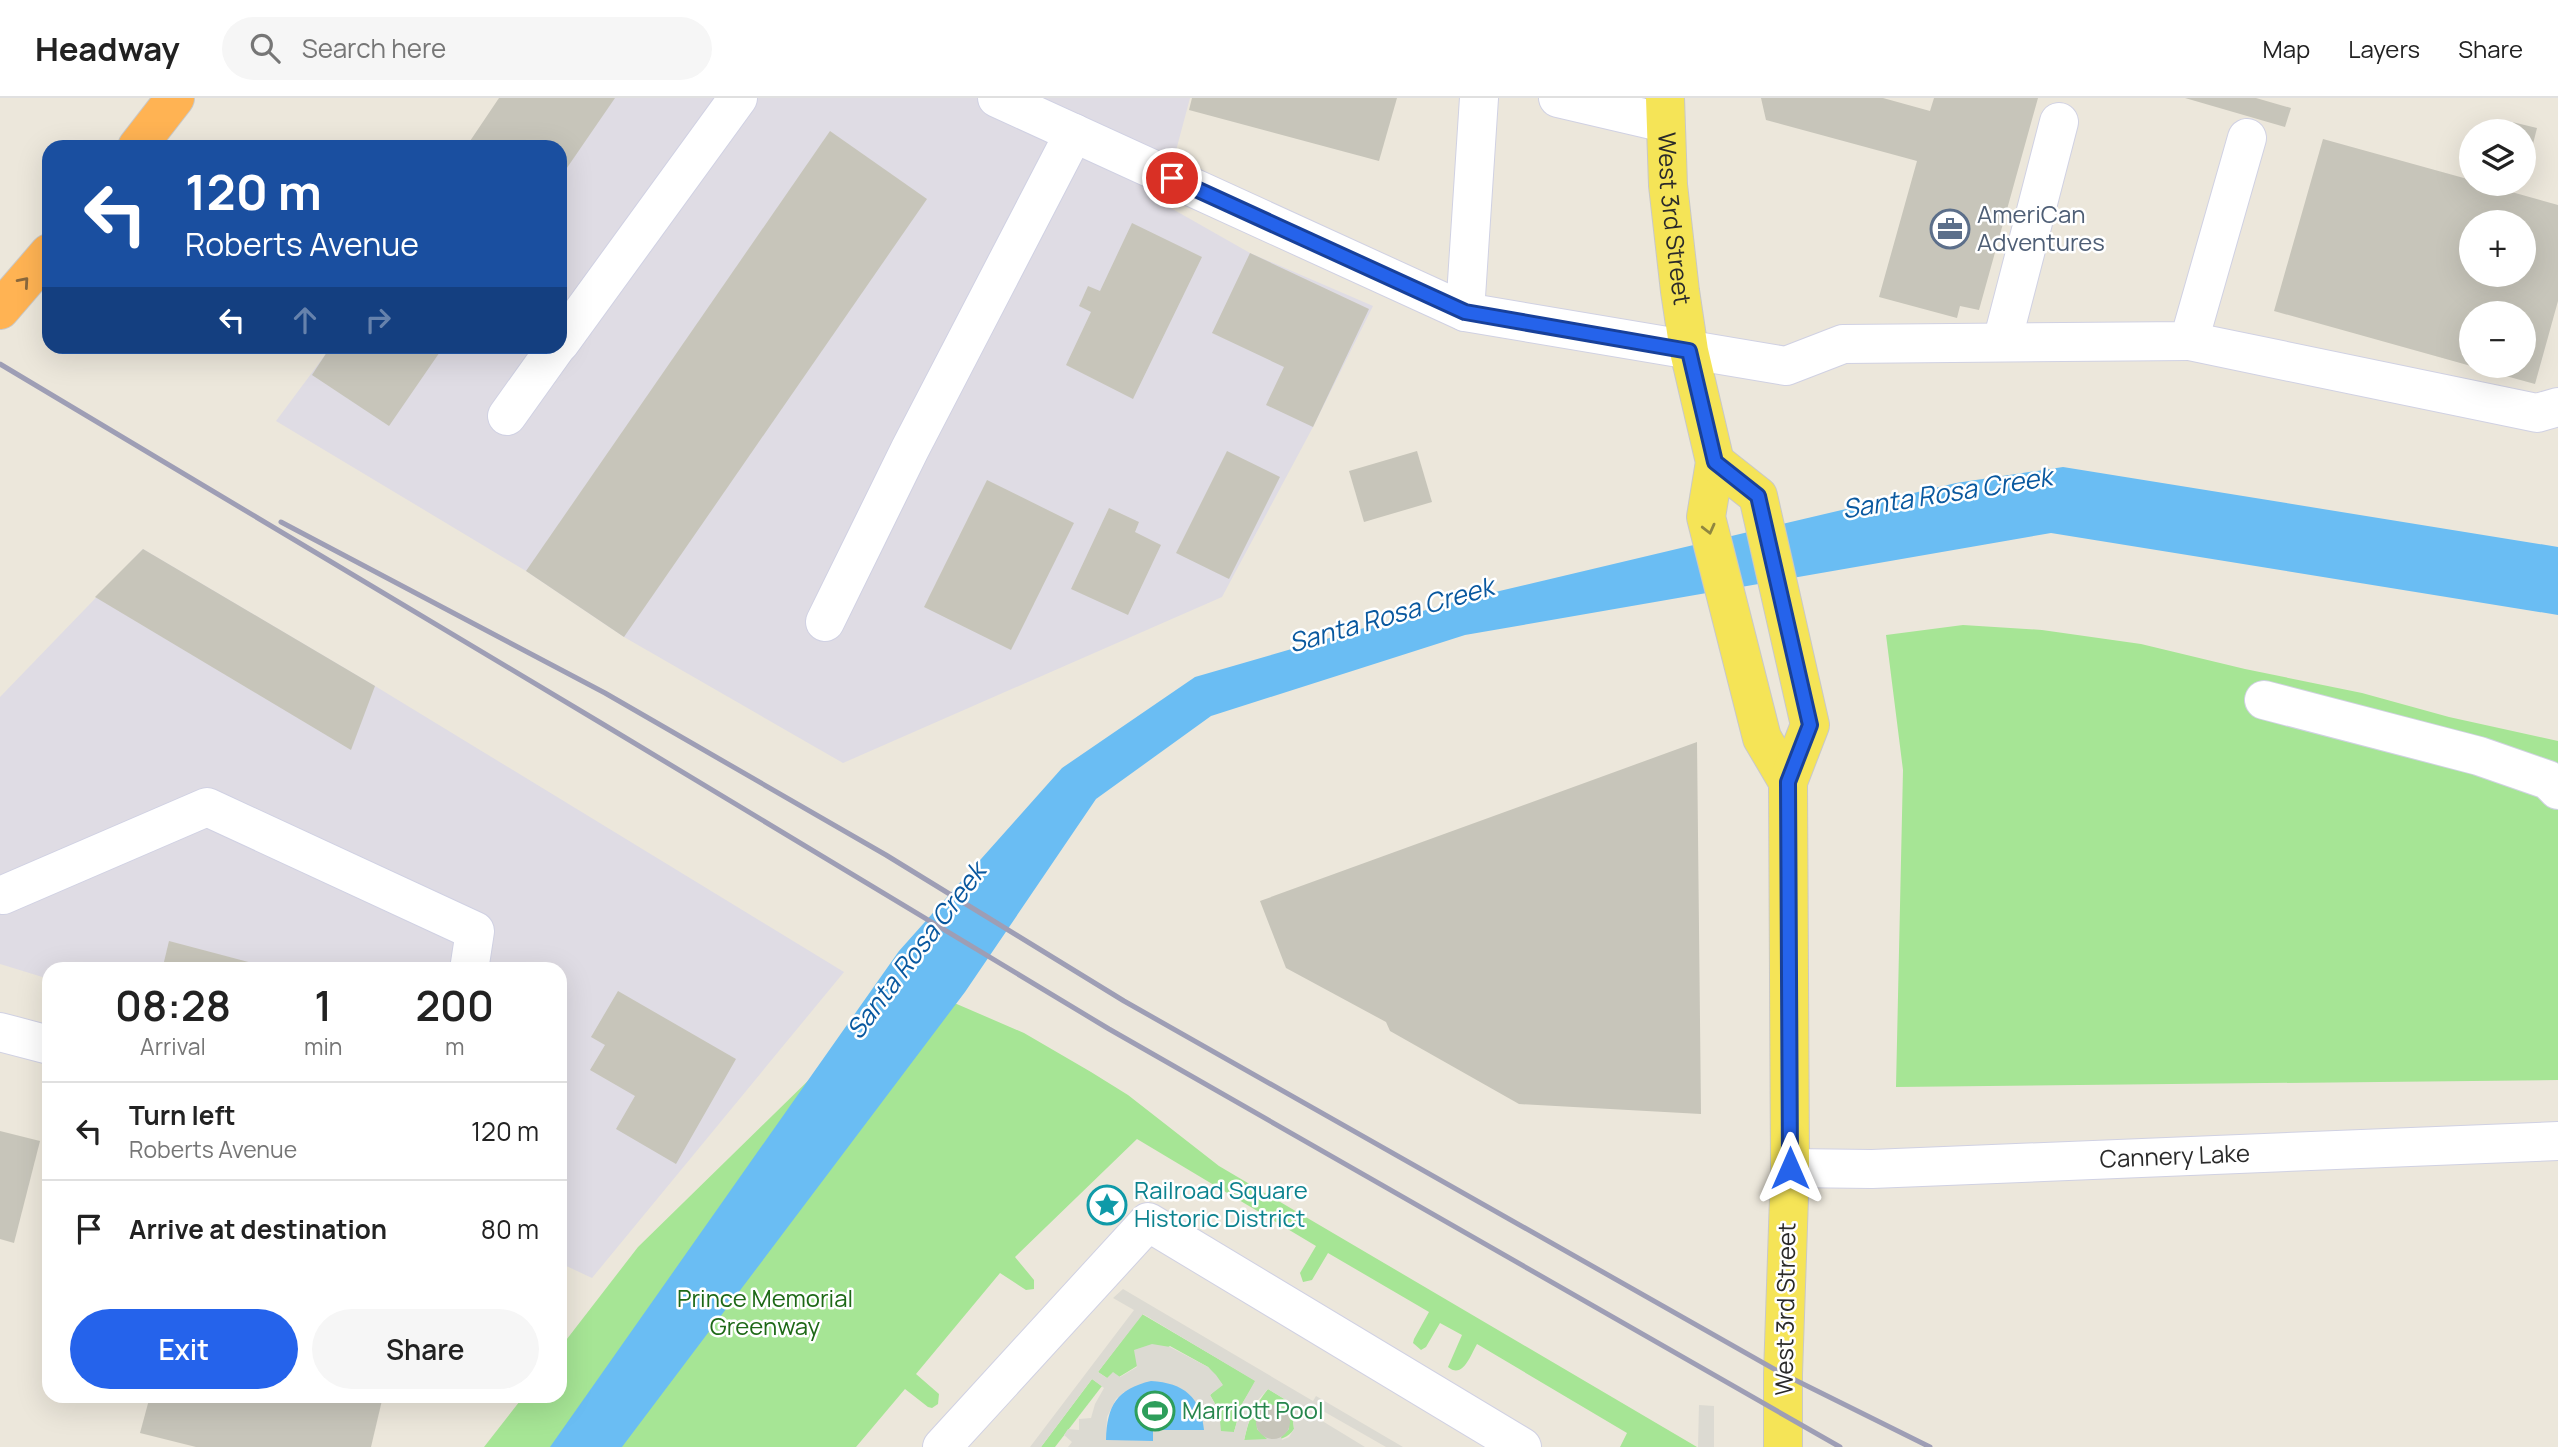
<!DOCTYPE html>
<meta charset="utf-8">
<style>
:root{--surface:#fff;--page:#f6f6f6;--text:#222;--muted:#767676;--line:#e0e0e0;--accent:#2563eb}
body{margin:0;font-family:Manrope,sans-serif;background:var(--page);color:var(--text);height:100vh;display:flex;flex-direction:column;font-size:26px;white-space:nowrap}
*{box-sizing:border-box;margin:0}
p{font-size:23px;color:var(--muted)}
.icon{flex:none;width:38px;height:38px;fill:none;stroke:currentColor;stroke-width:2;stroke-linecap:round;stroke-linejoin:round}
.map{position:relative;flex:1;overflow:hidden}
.sheet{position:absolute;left:42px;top:864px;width:525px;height:441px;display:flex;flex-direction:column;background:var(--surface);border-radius:21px;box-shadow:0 7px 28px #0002}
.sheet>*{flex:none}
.guide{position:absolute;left:42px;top:42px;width:525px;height:214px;border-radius:21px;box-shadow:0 7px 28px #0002;background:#1a4fa0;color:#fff;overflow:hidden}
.fabs{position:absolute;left:2459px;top:21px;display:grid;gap:14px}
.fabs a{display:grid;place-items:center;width:77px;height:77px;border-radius:50%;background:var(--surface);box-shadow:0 7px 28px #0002;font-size:35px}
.pin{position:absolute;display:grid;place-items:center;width:60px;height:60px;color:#fff;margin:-30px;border:4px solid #fff;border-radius:50%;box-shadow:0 2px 7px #0007}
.me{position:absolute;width:77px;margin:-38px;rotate:0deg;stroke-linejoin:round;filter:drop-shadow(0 0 5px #0008)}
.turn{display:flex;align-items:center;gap:24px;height:147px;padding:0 28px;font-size:32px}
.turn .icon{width:91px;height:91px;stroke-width:2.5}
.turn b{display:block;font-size:49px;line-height:60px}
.lanes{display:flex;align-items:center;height:66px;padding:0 28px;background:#0003;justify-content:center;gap:35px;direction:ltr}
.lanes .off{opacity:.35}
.eta{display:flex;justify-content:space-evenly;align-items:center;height:119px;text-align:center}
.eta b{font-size:42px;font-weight:600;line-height:49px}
.action{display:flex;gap:14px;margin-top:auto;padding:14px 28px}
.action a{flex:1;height:80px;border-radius:42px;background:var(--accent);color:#fff;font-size:28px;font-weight:600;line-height:80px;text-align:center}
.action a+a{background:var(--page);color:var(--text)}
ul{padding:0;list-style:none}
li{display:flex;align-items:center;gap:21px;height:98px;padding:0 28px;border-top:2px solid var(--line)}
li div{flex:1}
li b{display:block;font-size:26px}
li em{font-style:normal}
header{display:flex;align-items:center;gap:42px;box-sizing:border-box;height:98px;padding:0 35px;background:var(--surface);border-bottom:2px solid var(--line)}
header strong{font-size:33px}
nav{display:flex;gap:38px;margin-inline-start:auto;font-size:24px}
.search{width:490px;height:63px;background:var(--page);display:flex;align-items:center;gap:18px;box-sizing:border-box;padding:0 24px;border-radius:38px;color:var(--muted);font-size:26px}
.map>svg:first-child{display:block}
.industrial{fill:#dfdce4}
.green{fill:#a6e595}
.plaza{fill:#dcdad2;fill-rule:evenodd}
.water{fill:#6abdf3}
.building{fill:#c7c5ba;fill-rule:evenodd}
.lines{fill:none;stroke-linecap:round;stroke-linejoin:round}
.minor-casing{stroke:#d0d1e3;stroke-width:40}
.major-casing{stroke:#c8c8c8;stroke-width:40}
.highway-casing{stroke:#c8c8c8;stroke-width:40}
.minor{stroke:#fff;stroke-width:38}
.major{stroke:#f5e457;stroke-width:38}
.highway{stroke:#ffb353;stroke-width:38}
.rail{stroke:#9e9eb5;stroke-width:5}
.oneway{stroke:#8a683c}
.oneway2{stroke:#908740}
.route-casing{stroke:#184099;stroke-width:18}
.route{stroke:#2563eb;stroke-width:12}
.labels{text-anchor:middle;stroke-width:5;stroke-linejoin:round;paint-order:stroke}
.service-label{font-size:24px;fill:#4e5e75;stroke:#fff;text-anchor:start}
.street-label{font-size:24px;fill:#2a2a2a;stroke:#fff}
.culture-label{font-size:24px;fill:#0d838f;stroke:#fff;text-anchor:start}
.park-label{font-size:24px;fill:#1e6917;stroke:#fff}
.leisure-label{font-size:24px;fill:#27864d;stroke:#fff;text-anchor:start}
.water-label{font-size:26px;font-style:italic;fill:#09589f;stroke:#fff}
</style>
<header>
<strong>Headway</strong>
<div class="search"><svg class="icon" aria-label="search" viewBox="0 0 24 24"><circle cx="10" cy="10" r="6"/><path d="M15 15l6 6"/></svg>Search here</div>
<nav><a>Map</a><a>Layers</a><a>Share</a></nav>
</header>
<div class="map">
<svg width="2558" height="1349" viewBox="0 0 2558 1349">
<rect width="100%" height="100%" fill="#ece7db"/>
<g class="industrial">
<polygon points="499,0 1190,0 1162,105 1250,155 1373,208 1313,329 1222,499 843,665 624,539 526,473 276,323 331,249 560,248 560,49"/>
<polygon points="143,451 375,588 844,874 592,1180 560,1165 560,872 49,872 49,881 0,866 0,599"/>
</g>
<g class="green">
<polygon points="1963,527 2042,532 2141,546 2245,571 2362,595 2449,619 2558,643 2558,982 1896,989 1903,672 1886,537"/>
<path d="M 908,885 L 1024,935 L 1091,974 L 1128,997 L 1219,1068 L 1697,1349 L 1620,1349 L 1627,1335 L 1477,1246 C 1471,1256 1463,1282 1448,1269 L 1462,1237 L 1440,1225 L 1426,1249 L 1421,1252 L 1413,1245 L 1414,1241 L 1429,1214 L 1328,1155 L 1312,1182 L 1303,1184 L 1300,1175 L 1316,1148 L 1137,1041 L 1015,1159 L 1034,1182 L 1034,1191 L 1026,1192 L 1000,1175 L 916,1276 L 939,1296 L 938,1306 L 932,1310 L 928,1309 L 905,1291 L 856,1349 L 484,1349 L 523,1299 L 560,1298 L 560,1250 L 638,1149 Z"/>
<polygon points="1142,1216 1256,1283 1242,1306 1234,1334 1220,1334 1219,1313 1210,1297 1222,1286 1208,1269 1170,1248 1119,1279 1107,1280 1098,1274"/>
<polygon points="1092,1281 1102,1288 1055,1349 1041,1349"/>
<path d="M 1268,1291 L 1291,1305 L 1294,1331 C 1284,1347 1261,1342 1244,1343 C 1248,1322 1255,1307 1268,1291 Z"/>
</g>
<g class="plaza">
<path d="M 1123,1191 L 1313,1303 L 1316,1298 L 1403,1349 L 1386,1349 L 1323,1313 L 1319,1321 L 1365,1349 L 1068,1349 L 1072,1344 L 1064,1337 L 1068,1331 L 1079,1332 L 1079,1321 L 1091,1320 L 1095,1306 L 1104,1290 L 1092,1281 L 1041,1349 L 1030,1349 L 1134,1212 L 1113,1200 ZM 1143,1216 L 1255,1283 L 1242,1306 L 1234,1334 L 1221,1333 L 1219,1313 L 1210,1297 L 1223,1287 L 1216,1277 L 1208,1269 L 1170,1249 L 1152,1246 L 1134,1252 L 1137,1269 L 1120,1279 L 1113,1274 L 1107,1280 L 1098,1274 ZM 1268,1291 L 1291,1305 L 1294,1331 L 1289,1339 L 1282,1342 L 1281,1339 L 1289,1331 L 1289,1317 L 1280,1308 L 1266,1307 L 1256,1317 L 1257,1331 L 1267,1341 L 1244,1342 L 1250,1318 L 1257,1303 ZM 1124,1294 L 1203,1332 L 1152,1332 L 1152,1343 L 1106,1341 L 1107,1319 L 1116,1301 Z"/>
<polygon points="1699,1307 1714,1308 1714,1349 1698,1349"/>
</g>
<g class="water">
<polygon points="2063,369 2558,449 2558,517 2051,435 1465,537 1211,618 1096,701 965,894 622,1349 550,1349 899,853 1062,670 1195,579 1457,503 1956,385"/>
<path d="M 1151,1283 C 1184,1285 1201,1299 1204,1332 L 1153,1332 L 1153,1343 L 1106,1342 C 1107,1307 1117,1291 1151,1283 Z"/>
</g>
<g class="building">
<polygon points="499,0 615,0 560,80 560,49 466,49"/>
<polygon points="1192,0 1397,0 1379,63 1189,12"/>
<polygon points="1761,0 1883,0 1930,13 1934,0 2038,0 1979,212 1960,208 1957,220 1879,199 1917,63 1766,22"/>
<polygon points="2185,0 2256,0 2291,10 2285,29"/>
<polygon points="2508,23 2537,30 2530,58 2524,57 2524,33 2506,33"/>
<polygon points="830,33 927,101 624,539 526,473"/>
<path d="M 2323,41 L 2471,82 L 2471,86 L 2483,86 L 2558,107 L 2558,203 L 2535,286 L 2473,269 L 2524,268 L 2524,215 L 2471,215 L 2471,268 L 2274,213 ZM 2471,124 L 2524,124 L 2524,177 L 2471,177 Z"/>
<polygon points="1132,125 1202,159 1133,301 1066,267 1091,214 1079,208 1088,188 1100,193"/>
<polygon points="1250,155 1369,211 1313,329 1266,307 1284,269 1212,235"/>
<polygon points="331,248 444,248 389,328 312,277"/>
<polygon points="1227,353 1280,379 1229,481 1176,455"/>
<polygon points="1417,353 1432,404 1364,424 1349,373"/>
<polygon points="987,382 1074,425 1011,552 924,509"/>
<polygon points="1109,410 1139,424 1135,434 1161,447 1128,517 1071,491"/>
<polygon points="143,451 375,588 351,652 95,499"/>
<polygon points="1697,644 1701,1016 1519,1006 1390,933 1386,924 1286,870 1260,803"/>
<polygon points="169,843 275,871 274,872 162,872"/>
<polygon points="618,893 736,961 676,1066 616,1031 635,998 590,972 605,947 591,939"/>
<polygon points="0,1033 40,1043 14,1145 0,1141"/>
<polygon points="150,1298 383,1298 371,1349 196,1349 140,1335"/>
<circle cx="1273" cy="1324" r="17"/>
</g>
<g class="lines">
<defs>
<g id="minor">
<polyline points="997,0 1465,214 1786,268 1843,246 2189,243 2247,40"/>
<polyline points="1558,0 1665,25"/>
<polyline points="1465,214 1479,0"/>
<polyline points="2189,243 2537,315 2558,309"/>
<polyline points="2002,244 2059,24"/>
<polyline points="560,245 738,0"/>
<polyline points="507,318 557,248"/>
<polyline points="825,524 910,351 1074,35"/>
<polyline points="2264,602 2479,658 2548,682 2558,692"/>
<polyline points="3,797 207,709 475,833 469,872"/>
<polyline points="0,934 49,947"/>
<path id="s1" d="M 1790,1070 L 1872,1071 L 2558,1043"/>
<polyline points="942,1349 1148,1124 1522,1349"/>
</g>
<g id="major">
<path id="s2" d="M 1665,0 L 1668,87 L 1680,193 L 1689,253 L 1715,364 L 1706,419 L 1762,640 L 1788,684"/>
<polyline points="1715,364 1758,398 1810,627 1788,684 1790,1070 1783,1276 1783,1349"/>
</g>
<g id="highway">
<polyline points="137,49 175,0"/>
<polyline points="0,212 49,155"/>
</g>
</defs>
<use href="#minor" class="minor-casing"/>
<use href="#major" class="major-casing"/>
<use href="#highway" class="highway-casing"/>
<use href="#minor" class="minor"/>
<use href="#major" class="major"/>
<use href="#highway" class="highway"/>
<g class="rail">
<polyline points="0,266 601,625 1109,931 1840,1349"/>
<polyline points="281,424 605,595 886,757 1124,903 1783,1276 1930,1349"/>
</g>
</g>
<defs><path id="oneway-chevron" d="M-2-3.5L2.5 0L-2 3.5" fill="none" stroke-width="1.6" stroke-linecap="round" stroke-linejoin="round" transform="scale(1.75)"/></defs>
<use class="oneway" href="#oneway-chevron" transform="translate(24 184) rotate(-49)"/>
<use class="oneway2" href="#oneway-chevron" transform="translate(1709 431) rotate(76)"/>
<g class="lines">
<defs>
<polyline id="route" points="1172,80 1465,214 1689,253 1715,364 1758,398 1810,627 1788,684 1790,1070"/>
</defs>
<use href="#route" class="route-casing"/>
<use href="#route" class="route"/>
</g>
<defs>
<symbol id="office-ring" viewBox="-11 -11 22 22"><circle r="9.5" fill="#fff" stroke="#5c6f8a" stroke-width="1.5"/><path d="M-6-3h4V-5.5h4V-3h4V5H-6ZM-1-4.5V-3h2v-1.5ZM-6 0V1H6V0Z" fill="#5c6f8a"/></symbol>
<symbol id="sight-ring" viewBox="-11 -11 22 22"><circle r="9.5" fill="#fff" stroke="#0f9aa8" stroke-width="1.5"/><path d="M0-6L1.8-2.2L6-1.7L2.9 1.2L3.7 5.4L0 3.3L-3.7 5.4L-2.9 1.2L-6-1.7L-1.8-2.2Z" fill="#0f9aa8"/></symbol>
<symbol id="stadium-ring" viewBox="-11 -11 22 22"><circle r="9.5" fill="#fff" stroke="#2e9e5b" stroke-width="1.5"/><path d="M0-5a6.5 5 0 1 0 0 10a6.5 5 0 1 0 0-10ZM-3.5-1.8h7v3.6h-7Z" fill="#2e9e5b"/></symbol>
</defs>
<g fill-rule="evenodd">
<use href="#office-ring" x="1928" y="109" width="44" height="44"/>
<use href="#sight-ring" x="1085" y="1085" width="44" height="44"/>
<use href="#stadium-ring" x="1133" y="1291" width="44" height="44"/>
</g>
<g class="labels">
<g class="service-label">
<text x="1977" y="125">AmeriCan<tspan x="1977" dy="28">Adventures</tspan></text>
</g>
<g class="street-label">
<text dy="8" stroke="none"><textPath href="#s2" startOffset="121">West 3rd Street</textPath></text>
<text dy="8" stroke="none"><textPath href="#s1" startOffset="385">Cannery Lake</textPath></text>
<text transform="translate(1786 1211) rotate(-89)" y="8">West 3rd Street</text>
</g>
<g class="culture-label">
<text x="1134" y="1101">Railroad Square<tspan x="1134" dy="28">Historic District</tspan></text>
</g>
<g class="park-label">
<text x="765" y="1209">Prince Memorial<tspan x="765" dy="28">Greenway</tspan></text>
</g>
<g class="leisure-label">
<text x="1182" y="1321">Marriott Pool</text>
</g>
<g class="water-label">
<text transform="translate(1947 395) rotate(-9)" y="9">Santa Rosa Creek</text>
<text transform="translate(1391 517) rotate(-16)" y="9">Santa Rosa Creek</text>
<text transform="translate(916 853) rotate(-53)" y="9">Santa Rosa Creek</text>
</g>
</g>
</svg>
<div class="fabs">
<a><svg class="icon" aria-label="layers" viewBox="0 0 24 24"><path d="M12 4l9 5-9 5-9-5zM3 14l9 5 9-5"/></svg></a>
<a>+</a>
<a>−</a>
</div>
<div class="pin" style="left:1172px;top:80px;background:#d93025"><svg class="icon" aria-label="arrive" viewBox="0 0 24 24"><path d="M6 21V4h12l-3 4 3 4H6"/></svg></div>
<svg class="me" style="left:1790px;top:1070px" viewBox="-20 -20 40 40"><path d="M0-17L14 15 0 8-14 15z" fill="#2563eb" stroke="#fff" stroke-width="4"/></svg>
<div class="guide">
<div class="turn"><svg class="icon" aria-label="left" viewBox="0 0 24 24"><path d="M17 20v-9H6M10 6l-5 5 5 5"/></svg><div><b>120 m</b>Roberts Avenue</div></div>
<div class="lanes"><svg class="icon" aria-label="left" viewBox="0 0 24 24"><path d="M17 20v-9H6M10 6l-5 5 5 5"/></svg><svg class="icon off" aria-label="ahead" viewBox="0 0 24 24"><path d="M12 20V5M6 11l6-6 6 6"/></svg><svg class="icon off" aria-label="right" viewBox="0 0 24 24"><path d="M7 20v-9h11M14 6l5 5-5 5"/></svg></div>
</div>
<section class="sheet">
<div class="eta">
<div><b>08:28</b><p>Arrival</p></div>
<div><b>1</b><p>min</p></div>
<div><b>200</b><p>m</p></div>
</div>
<ul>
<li><svg class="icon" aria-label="left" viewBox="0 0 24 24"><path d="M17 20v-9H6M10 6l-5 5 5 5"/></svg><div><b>Turn left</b><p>Roberts Avenue</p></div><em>120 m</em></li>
<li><svg class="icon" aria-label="arrive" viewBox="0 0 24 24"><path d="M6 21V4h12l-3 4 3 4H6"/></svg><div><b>Arrive at destination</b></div><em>80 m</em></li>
</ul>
<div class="action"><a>Exit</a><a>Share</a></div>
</section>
</div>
